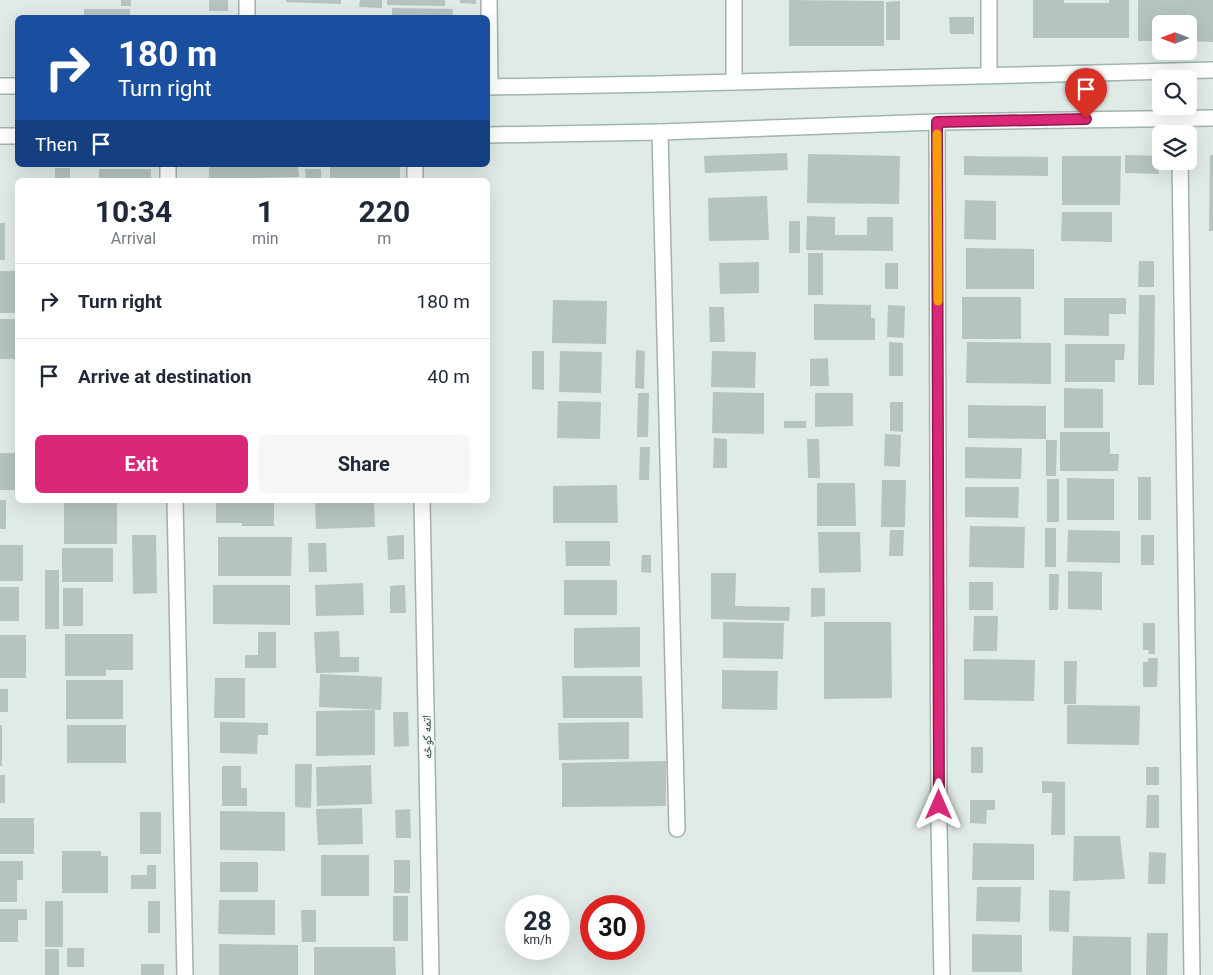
<!DOCTYPE html>
<meta charset="utf-8">
<style>
:root{--surface:#fff;--page:#f6f6f7;--text:#1f2937;--muted:#747a83;--line:#e0e1e3;--accent:#db2777}
body{margin:0;font-family:Roboto,"Noto Naskh Arabic",sans-serif;background:var(--page);color:var(--text);height:100vh;display:flex;flex-direction:column;font-size:19px;white-space:nowrap}
*{box-sizing:border-box;margin:0}
p{font-size:16px;color:var(--muted)}
.icon{flex:none;width:28px;height:28px;fill:none;stroke:currentColor;stroke-width:2;stroke-linecap:round;stroke-linejoin:round}
.map{position:relative;flex:1;overflow:hidden}
.drawer{position:absolute;left:15px;top:178px;width:475px;height:325px;display:flex;flex-direction:column;background:var(--surface);border-radius:8px;box-shadow:0 5px 20px #0002}
.drawer>*{flex:none}
.banner{position:absolute;left:15px;top:15px;width:475px;height:152px;border-radius:8px;box-shadow:0 5px 20px #0002;background:#1a4fa0;color:#fff;overflow:hidden}
.needle{width:32px;rotate:270deg}
.buttons{position:absolute;left:1152px;top:15px;display:grid;gap:10px}
.buttons a{display:grid;place-items:center;width:45px;height:45px;border-radius:8px;background:var(--surface);box-shadow:0 5px 20px #0002;font-size:25px}
.speed{position:absolute;left:505px;top:895px;display:flex;gap:10px;font-size:25px;font-weight:700;text-align:center}
.speed>*{display:grid;place-content:center;width:65px;height:65px;border-radius:50%;background:var(--surface);box-shadow:0 5px 20px #0002;line-height:1}
.speed small{font-size:12px;font-weight:400}
.speed .limit{border:8px solid #d22;background:#fff;color:#111}
.pin{position:absolute;display:grid;place-items:center;width:42px;height:42px;color:#fff;margin:-51px -21px;border-radius:50% 50% 50% 0;rotate:-45deg;box-shadow:0 0 5px #0007}
.pin .icon{rotate:45deg}
.me{position:absolute;width:55px;margin:-28px;rotate:0deg;stroke-linejoin:round;filter:drop-shadow(0 0 4px #0008)}
.turn{display:flex;align-items:center;gap:18px;height:105px;padding:0 20px;font-size:22px}
.turn .icon{width:65px;height:65px;stroke-width:2.5}
.turn b{display:block;font-size:35px;line-height:42px}
.then{display:flex;align-items:center;height:48px;padding:0 20px;background:#0003;gap:10px;font-size:19px}
.eta{display:flex;justify-content:space-evenly;align-items:center;height:85px;text-align:center}
.eta b{font-size:30px;font-weight:700;line-height:35px}
.action{display:flex;gap:10px;margin-top:auto;padding:10px 20px}
.action a{flex:1;height:58px;border-radius:8px;background:var(--accent);color:#fff;font-size:20px;font-weight:700;line-height:58px;text-align:center}
.action a+a{background:var(--page);color:var(--text)}
ul{padding:0;list-style:none}
li{display:flex;align-items:center;gap:15px;height:75px;padding:0 20px;border-top:1px solid var(--line)}
li div{flex:1}
li b{display:block;font-size:19px}
li em{font-style:normal}
.map>svg:first-child{display:block}
.building{fill:#b6c4c0}
.lines{fill:none;stroke-linecap:round;stroke-linejoin:round}
.street-casing{stroke:#a3b1ad;stroke-width:18}
.secondary-casing{stroke:#a0b5af;stroke-width:18}
.street{stroke:#fff;stroke-width:15}
.secondary{stroke:#fff;stroke-width:15}
.route-casing{stroke:#8e194d;stroke-width:12}
.route{stroke:#db2777;stroke-width:9}
.slow{stroke:#f59e0b;stroke-width:9}
.labels{text-anchor:middle;stroke-width:4;stroke-linejoin:round;paint-order:stroke}
.street-label{font-size:12px;fill:#223935;stroke:#f0f7f4}
</style>
<div class="map">
<svg width="1213" height="975" viewBox="0 0 1213 975">
<rect width="100%" height="100%" fill="#e0eae6"/>
<g class="building">
<rect x="121" y="0" width="10" height="6"/>
<rect x="209" y="0" width="19" height="11"/>
<polygon points="286,0 341,0 341,4 286,2"/>
<polygon points="360,0 382,0 382,8 359,7"/>
<polygon points="387,0 445,0 445,6 387,5"/>
<polygon points="460,0 476,0 476,4 460,3"/>
<polygon points="789,0 884,1 884,46 789,46"/>
<polygon points="1033,0 1064,0 1064,3 1109,3 1109,0 1129,0 1129,38 1033,38"/>
<polygon points="1138,0 1213,0 1213,42 1189,41 1189,24 1161,24 1161,41 1138,41"/>
<polygon points="900,1 900,40 886,40 886,2"/>
<polygon points="392,8 453,9 452,18 392,18"/>
<rect x="84" y="9" width="37" height="9"/>
<rect x="121" y="9" width="9" height="9"/>
<polygon points="949,17 974,17 974,34 950,34"/>
<polygon points="787,153 788,170 705,173 704,156"/>
<polygon points="808,154 900,156 899,204 807,203"/>
<polygon points="1125,155 1159,156 1159,174 1125,173"/>
<polygon points="1210,155 1213,155 1213,231 1209,231"/>
<polygon points="964,156 1048,157 1048,176 964,175"/>
<polygon points="1062,156 1121,156 1120,205 1062,205"/>
<polygon points="298,165 299,177 209,179 209,167"/>
<polygon points="400,165 400,180 330,180 330,166"/>
<rect x="55" y="168" width="15" height="12"/>
<rect x="99" y="169" width="52" height="11"/>
<polygon points="305,169 321,169 321,180 306,180"/>
<polygon points="767,196 769,240 709,241 708,198"/>
<polygon points="965,200 996,201 996,240 964,239"/>
<polygon points="1062,212 1112,212 1112,242 1061,241"/>
<polygon points="807,216 835,217 835,235 867,235 867,217 893,217 893,251 806,250"/>
<rect x="789" y="221" width="11" height="32"/>
<rect x="0" y="223" width="5" height="37"/>
<polygon points="966,248 1034,249 1034,289 966,289"/>
<rect x="808" y="253" width="15" height="42"/>
<polygon points="1139,261 1154,261 1154,287 1138,287"/>
<polygon points="759,262 759,293 720,294 719,263"/>
<rect x="885" y="263" width="13" height="26"/>
<rect x="0" y="271" width="18" height="42"/>
<polygon points="1139,295 1155,295 1154,385 1138,385"/>
<rect x="962" y="297" width="59" height="42"/>
<polygon points="1064,298 1126,298 1126,314 1109,314 1109,336 1064,335"/>
<polygon points="553,300 607,301 606,344 552,343"/>
<polygon points="814,304 871,305 871,318 875,318 875,340 814,340"/>
<polygon points="888,305 905,306 904,338 887,337"/>
<polygon points="709,307 724,307 725,342 710,342"/>
<rect x="0" y="319" width="18" height="40"/>
<polygon points="889,342 903,343 903,376 889,376"/>
<polygon points="967,342 1051,343 1051,384 966,383"/>
<polygon points="1065,344 1125,344 1124,360 1115,360 1115,382 1065,382"/>
<polygon points="636,350 645,351 644,389 635,388"/>
<polygon points="532,351 544,351 544,390 532,389"/>
<polygon points="560,351 602,352 601,393 559,392"/>
<polygon points="712,351 756,352 755,388 711,387"/>
<polygon points="828,358 829,386 810,386 810,359"/>
<polygon points="1064,388 1103,389 1103,428 1064,428"/>
<polygon points="713,392 764,393 764,434 712,433"/>
<polygon points="638,393 649,393 648,437 637,437"/>
<polygon points="815,393 853,393 853,426 815,427"/>
<polygon points="558,401 601,402 600,439 557,438"/>
<polygon points="890,402 903,402 903,432 890,431"/>
<polygon points="968,405 1046,406 1046,439 968,438"/>
<rect x="784" y="421" width="22" height="7"/>
<polygon points="1060,432 1110,432 1110,454 1119,454 1118,471 1060,471"/>
<polygon points="885,434 901,435 900,467 884,466"/>
<polygon points="714,438 727,439 727,468 713,468"/>
<polygon points="807,439 819,439 820,478 808,478"/>
<polygon points="1046,440 1057,440 1056,476 1046,476"/>
<polygon points="640,447 650,447 649,480 639,480"/>
<polygon points="965,447 1022,448 1021,479 965,478"/>
<rect x="0" y="453" width="18" height="37"/>
<rect x="1138" y="477" width="13" height="43"/>
<polygon points="1067,478 1114,479 1114,520 1067,520"/>
<rect x="1047" y="479" width="12" height="43"/>
<polygon points="882,480 906,480 905,527 881,527"/>
<polygon points="817,483 855,483 856,526 817,526"/>
<polygon points="617,485 618,523 553,523 553,486"/>
<polygon points="965,487 1019,487 1018,518 965,517"/>
<rect x="0" y="500" width="6" height="29"/>
<polygon points="216,500 274,500 274,526 242,526 242,523 216,523"/>
<polygon points="315,500 374,500 375,527 316,529"/>
<rect x="64" y="503" width="53" height="41"/>
<polygon points="970,526 1025,527 1024,568 969,567"/>
<rect x="1045" y="528" width="11" height="39"/>
<polygon points="890,530 904,530 903,556 889,556"/>
<polygon points="1068,530 1120,531 1120,563 1067,562"/>
<polygon points="818,532 860,532 861,572 819,573"/>
<polygon points="132,535 156,535 157,593 133,594"/>
<polygon points="404,535 404,559 388,560 387,536"/>
<rect x="1141" y="535" width="13" height="30"/>
<polygon points="218,537 292,537 291,576 218,576"/>
<polygon points="565,541 610,541 610,566 566,566"/>
<polygon points="308,543 326,543 327,572 309,572"/>
<rect x="0" y="545" width="23" height="36"/>
<rect x="62" y="548" width="51" height="34"/>
<polygon points="642,555 651,555 651,573 641,572"/>
<rect x="45" y="570" width="14" height="59"/>
<polygon points="1068,571 1102,572 1102,610 1068,609"/>
<polygon points="711,573 736,573 735,606 790,607 789,621 711,619"/>
<polygon points="1049,574 1059,574 1058,610 1049,610"/>
<rect x="564" y="580" width="53" height="35"/>
<rect x="969" y="582" width="24" height="28"/>
<polygon points="363,583 364,615 316,616 315,585"/>
<polygon points="213,585 290,585 290,625 213,624"/>
<polygon points="405,585 406,613 390,613 390,586"/>
<rect x="0" y="587" width="19" height="34"/>
<rect x="63" y="588" width="20" height="38"/>
<polygon points="811,588 825,588 825,616 811,617"/>
<polygon points="974,616 998,616 997,651 973,651"/>
<polygon points="723,622 784,623 783,659 723,658"/>
<polygon points="824,622 891,622 892,698 824,699"/>
<polygon points="1143,623 1155,623 1155,654 1148,654 1149,650 1143,650"/>
<polygon points="640,627 640,667 574,668 574,628"/>
<polygon points="339,631 340,657 359,657 359,672 316,673 314,632"/>
<polygon points="258,632 276,632 276,668 245,668 245,655 258,655"/>
<polygon points="65,634 133,634 133,670 106,670 106,676 65,676"/>
<rect x="0" y="635" width="26" height="43"/>
<polygon points="1148,658 1158,658 1157,687 1143,687 1143,662 1148,662"/>
<polygon points="964,659 1035,660 1034,701 964,700"/>
<polygon points="1064,661 1077,661 1076,704 1064,704"/>
<polygon points="722,670 778,671 777,710 722,709"/>
<polygon points="320,674 382,677 381,710 319,707"/>
<polygon points="562,676 642,676 643,718 563,718"/>
<polygon points="215,678 245,678 245,718 214,718"/>
<rect x="66" y="680" width="57" height="39"/>
<rect x="0" y="689" width="8" height="23"/>
<polygon points="1067,705 1140,706 1139,745 1067,744"/>
<polygon points="375,710 375,755 316,756 316,711"/>
<polygon points="393,712 408,712 409,746 394,747"/>
<polygon points="220,722 268,723 268,735 258,735 257,754 220,753"/>
<polygon points="629,722 629,759 559,760 558,723"/>
<rect x="0" y="725" width="2" height="41"/>
<rect x="67" y="725" width="59" height="38"/>
<rect x="971" y="747" width="12" height="26"/>
<polygon points="666,761 666,806 562,807 562,763"/>
<polygon points="295,764 312,764 311,808 295,807"/>
<polygon points="371,765 372,804 317,806 316,767"/>
<polygon points="222,766 241,766 241,788 247,788 247,806 222,806"/>
<rect x="1146" y="767" width="13" height="18"/>
<rect x="0" y="775" width="5" height="28"/>
<polygon points="1042,781 1065,782 1065,835 1051,835 1052,793 1042,793"/>
<polygon points="1147,795 1159,795 1159,828 1146,828"/>
<polygon points="970,800 995,800 995,810 987,810 986,824 970,823"/>
<polygon points="362,808 363,844 318,845 316,809"/>
<polygon points="410,809 411,838 396,838 395,810"/>
<polygon points="220,811 285,812 285,851 220,850"/>
<rect x="140" y="812" width="21" height="42"/>
<rect x="0" y="818" width="34" height="36"/>
<polygon points="1074,836 1120,836 1125,879 1073,881"/>
<polygon points="973,843 1034,844 1034,880 972,880"/>
<polygon points="62,851 101,851 101,856 108,856 108,893 62,893"/>
<polygon points="1149,852 1166,853 1165,884 1148,884"/>
<rect x="321" y="855" width="48" height="41"/>
<rect x="394" y="860" width="16" height="33"/>
<polygon points="0,861 23,861 23,880 17,880 17,902 0,902"/>
<rect x="220" y="862" width="38" height="30"/>
<polygon points="147,865 156,865 156,889 131,889 131,875 147,875"/>
<polygon points="977,887 1021,887 1020,922 976,921"/>
<polygon points="1049,890 1070,891 1069,932 1049,931"/>
<rect x="393" y="896" width="15" height="45"/>
<polygon points="219,900 275,900 275,935 218,934"/>
<rect x="45" y="901" width="18" height="46"/>
<rect x="148" y="901" width="12" height="32"/>
<polygon points="0,909 27,909 27,920 18,920 18,942 0,942"/>
<polygon points="301,910 316,910 316,942 302,942"/>
<polygon points="1147,933 1168,933 1167,975 1146,975"/>
<polygon points="972,934 1022,935 1022,972 972,972"/>
<polygon points="1073,936 1131,937 1131,975 1072,975"/>
<polygon points="219,944 298,945 298,975 219,975"/>
<polygon points="314,947 395,947 396,975 314,975"/>
<rect x="67" y="948" width="17" height="19"/>
<rect x="45" y="949" width="14" height="26"/>
<rect x="141" y="964" width="23" height="11"/>
</g>
<g class="lines">
<defs>
<g id="street">
<polyline points="247,0 247,18"/>
<polyline points="489,0 490,87"/>
<polyline points="989,75 989,0"/>
<polyline points="734,82 734,0"/>
<polyline points="1180,117 1180,134"/>
<polyline points="937,122 939,825 942,975"/>
<polyline points="660,132 677,829"/>
<polyline points="1180,161 1192,975"/>
<polyline points="168,165 168,180"/>
<polyline points="415,165 415,180"/>
<polyline points="175,500 185,975"/>
<polyline points="422,500 431,975"/>
</g>
<g id="secondary">
<polyline points="0,86 18,86"/>
<polyline points="488,87 657,84 1213,70"/>
<polyline points="488,135 660,132 937,122 1213,118"/>
<polyline points="0,136 18,136"/>
</g>
</defs>
<use href="#street" class="street-casing"/>
<use href="#secondary" class="secondary-casing"/>
<use href="#street" class="street"/>
<use href="#secondary" class="secondary"/>
</g>
<g class="lines">
<defs>
<polyline id="route" points="939,805 937,122 1086,119"/>
</defs>
<use href="#route" class="route-casing"/>
<use href="#route" class="route"/>
<polyline class="slow" points="937,134 938,301"/>
</g>
<g class="labels">
<g class="street-label">
<text transform="translate(427 737) rotate(-91)" y="4">اتمه کوڅه</text>
</g>
</g>
</svg>
<div class="buttons">
<a><svg class="needle" viewBox="-14 -14 28 28"><path d="M0-13l5 13h-10z" fill="#e53935"/><path d="M0 13l5-13h-10z" fill="#747a83"/></svg></a>
<a><svg class="icon" aria-label="search" viewBox="0 0 24 24"><circle cx="10" cy="10" r="6"/><path d="M15 15l6 6"/></svg></a>
<a><svg class="icon" aria-label="layers" viewBox="0 0 24 24"><path d="M12 4l9 5-9 5-9-5zM3 14l9 5 9-5"/></svg></a>
</div>
<div class="speed"><div>28<small>km/h</small></div><div class="limit">30</div></div>
<div class="pin" style="left:1086px;top:119px;background:#d93025"><svg class="icon" aria-label="arrive" viewBox="0 0 24 24"><path d="M6 21V4h12l-3 4 3 4H6"/></svg></div>
<svg class="me" style="left:939px;top:805px" viewBox="-20 -20 40 40"><path d="M0-17L14 15 0 8-14 15z" fill="#db2777" stroke="#fff" stroke-width="4"/></svg>
<div class="banner">
<div class="turn"><svg class="icon" aria-label="right" viewBox="0 0 24 24"><path d="M7 20v-9h11M14 6l5 5-5 5"/></svg><div><b>180 m</b>Turn right</div></div>
<div class="then">Then<svg class="icon" aria-label="arrive" viewBox="0 0 24 24"><path d="M6 21V4h12l-3 4 3 4H6"/></svg></div>
</div>
<section class="drawer">
<div class="eta">
<div><b>10:34</b><p>Arrival</p></div>
<div><b>1</b><p>min</p></div>
<div><b>220</b><p>m</p></div>
</div>
<ul>
<li><svg class="icon" aria-label="right" viewBox="0 0 24 24"><path d="M7 20v-9h11M14 6l5 5-5 5"/></svg><div><b>Turn right</b></div><em>180 m</em></li>
<li><svg class="icon" aria-label="arrive" viewBox="0 0 24 24"><path d="M6 21V4h12l-3 4 3 4H6"/></svg><div><b>Arrive at destination</b></div><em>40 m</em></li>
</ul>
<div class="action"><a>Exit</a><a>Share</a></div>
</section>
</div>
